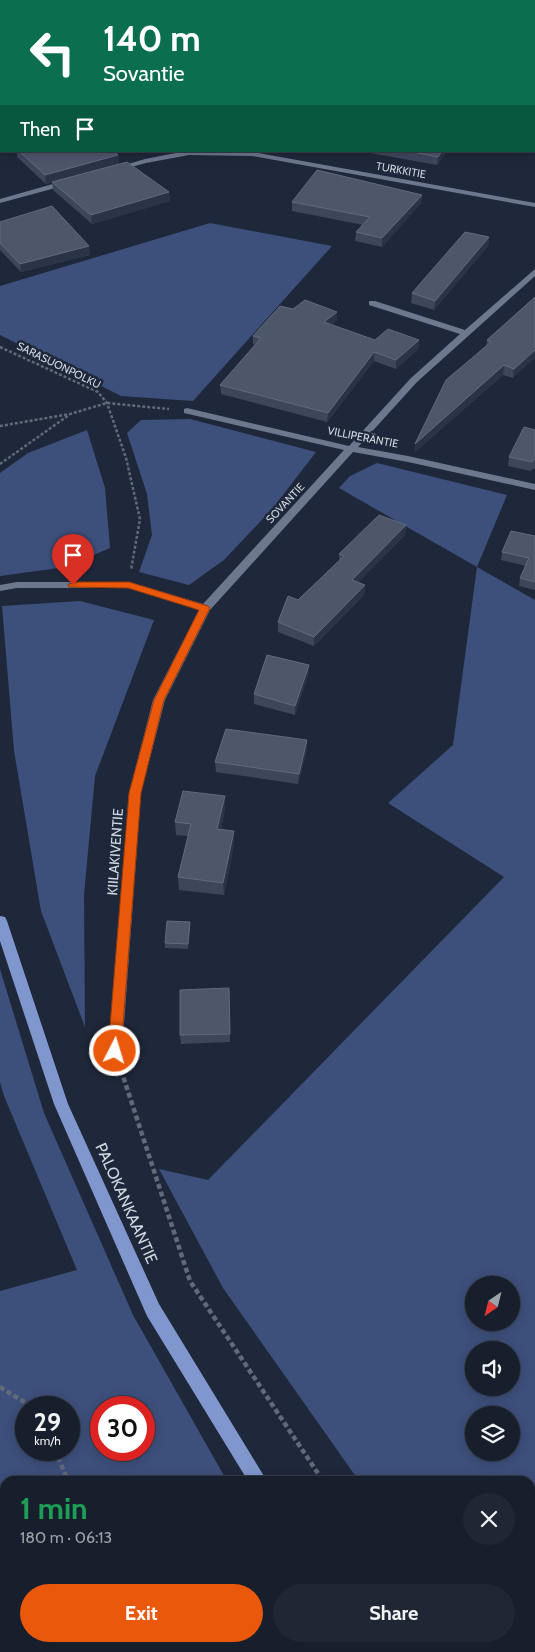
<!DOCTYPE html>
<meta charset="utf-8">
<style>
:root{--surface:#171e2c;--page:#202734;--text:#f1f3f6;--muted:#9ea2a9;--line:#363c48;--accent:#ea580c}
body{margin:0;font-family:Cabin,sans-serif;background:var(--page);color:var(--text);height:100vh;display:flex;flex-direction:column;font-size:19px;white-space:nowrap}
*{box-sizing:border-box;margin:0}
p{font-size:16px;color:var(--muted)}
.icon{flex:none;width:28px;height:28px;fill:none;stroke:currentColor;stroke-width:2;stroke-linecap:round;stroke-linejoin:round}
.map{position:relative;flex:1;overflow:hidden}
.panel{position:absolute;left:0px;top:1476px;width:535px;height:176px;display:flex;flex-direction:column;background:var(--surface);border-radius:15px 15px 0 0;box-shadow:0 2px 12px #0003,0 0 0 1px var(--line)}
.panel>*{flex:none}
.top-card{position:absolute;left:0px;top:0px;width:535px;height:152px;box-shadow:0 2px 12px #0003,0 0 0 1px var(--line);background:#0b6e4f;color:#fff;overflow:hidden}
.needle{width:32px;rotate:215deg}
.fabs{position:absolute;left:465px;top:1276px;display:grid;gap:10px}
.fabs a{display:grid;place-items:center;width:55px;height:55px;border-radius:50%;background:var(--surface);box-shadow:0 2px 12px #0003,0 0 0 1px var(--line);font-size:25px}
.speed{position:absolute;left:15px;top:1396px;display:flex;gap:10px;font-size:25px;font-weight:700;text-align:center}
.speed>*{display:grid;place-content:center;width:65px;height:65px;border-radius:50%;background:var(--surface);box-shadow:0 2px 12px #0003,0 0 0 1px var(--line);line-height:1}
.speed small{font-size:12px;font-weight:400}
.speed .limit{border:8px solid #d22;background:#fff;color:#111}
.pin{position:absolute;display:grid;place-items:center;width:42px;height:42px;color:#fff;margin:-51px -21px;border-radius:50% 50% 50% 0;rotate:-45deg;box-shadow:0 0 5px #0007}
.pin .icon{rotate:45deg}
.me{position:absolute;width:55px;margin:-28px;rotate:5deg;stroke-linejoin:round;filter:drop-shadow(0 0 4px #0008)}
.turn{display:flex;align-items:center;gap:18px;height:105px;padding:0 20px;font-size:22px}
.turn .icon{width:65px;height:65px;stroke-width:2.5}
.turn b{display:block;font-size:35px;line-height:42px}
.then{display:flex;align-items:center;height:48px;padding:0 20px;background:#0003;gap:10px;font-size:19px}
.round{display:grid;place-items:center;flex:none;width:52px;height:52px;border-radius:26px;background:var(--page)}
.headline{display:flex;align-items:center;justify-content:space-between;height:85px;padding:0 20px}
h1{font-size:30px;font-weight:800;line-height:38px;color:#1e9e55}
.button{display:flex;gap:10px;margin-top:auto;padding:10px 20px}
.button a{flex:1;height:58px;border-radius:30px;background:var(--accent);color:#fff;font-size:20px;font-weight:800;line-height:58px;text-align:center}
.button a+a{background:var(--page);color:var(--text)}
.map>svg:first-child{display:block}
.green{fill:#3d4f7b;fill-rule:evenodd}
.lines{fill:none;stroke-linecap:round;stroke-linejoin:round}
.path-far2{stroke:#626a7a;stroke-width:2;stroke-dasharray:2 1;stroke-linecap:butt}
.path-far1{stroke:#626a7a;stroke-width:2.5;stroke-dasharray:3 2;stroke-linecap:butt}
.path{stroke:#626a7a;stroke-width:4.5;stroke-dasharray:5 3;stroke-linecap:butt}
.minor{fill:#6d778d;fill-rule:evenodd}
.major{fill:#8097cd;fill-rule:evenodd}
.wall{fill:#3e475a}
.shaded-wall{fill:#2b3447}
.building{fill:#4e5669;stroke:#626a7c}
.route{fill:#ea580c;stroke:#983908}
.labels{text-anchor:middle;stroke-width:5;stroke-linejoin:round;paint-order:stroke}
.far-street-label{font-size:11px;fill:#d1d7e3;stroke:#1f283a}
.street-label{font-size:14px;fill:#d1d7e3;stroke:#1f283a}
.near-street-label{font-size:16px;fill:#d1d7e3;stroke:#1f283a}
</style>
<div class="map">
<svg width="535" height="1652" viewBox="0 0 535 1652">
<rect width="100%" height="100%" fill="#1f283a"/>
<g class="green">
<polygon points="290,0 507,0 510,1 289,1"/>
<polygon points="210,223 332,246 193,401 121,396 0,335 0,286"/>
<polygon points="190,419 316,452 273,508 224,560 189,585 139,572 152,535 147,494 127,433 141,420"/>
<polygon points="87,430 105,488 110,548 66,567 0,576 0,473 28,453"/>
<path d="M 377,463 L 507,495 L 477,567 L 535,600 L 535,1652 L 491,1652 L 487,1648 L 530,1648 L 530,1481 L 359,1481 L 223,1288 L 159,1169 L 208,1180 L 504,877 L 388,803 L 453,745 L 477,567 L 339,488 L 350,476 ZM 474,1285 L 511,1285 L 511,1322 L 474,1322 ZM 474,1350 L 511,1350 L 511,1388 L 474,1388 ZM 474,1415 L 511,1415 L 511,1452 L 474,1452 Z"/>
<polygon points="80,601 154,620 95,776 84,895 85,1027 41,911 14,751 2,606"/>
<path d="M 0,969 L 44,1113 L 133,1315 L 227,1481 L 5,1481 L 5,1648 L 224,1648 L 222,1652 L 0,1652 L 0,1291 L 77,1270 L 4,1096 L 0,1082 ZM 26,1408 L 69,1408 L 69,1450 L 26,1450 ZM 101,1408 L 144,1408 L 144,1450 L 101,1450 Z"/>
<polygon points="257,1648 337,1648 340,1652 252,1652"/>
</g>
<g class="lines">
<polyline class="path-far2" points="420,0 422,1"/>
<g class="path-far1">
<polyline points="0,347 98,392 107,403 126,458 140,519 131,570"/>
<polyline points="0,426 70,414 107,403 169,409"/>
<polyline points="0,464 69,415"/>
</g>
<g class="path">
<polyline points="121,1070 190,1281 323,1481"/>
<polyline points="0,1387 34,1408"/>
<polyline points="55,1450 68,1481"/>
<polyline points="150,1648 154,1652"/>
<polyline points="445,1648 449,1652"/>
<polyline points="236,1652 240,1648"/>
</g>
<g class="minor">
<polygon points="186,151 252,152 535,203 535,207 252,156 189,155 146,163 116,171 112,169 145,159"/>
<polygon points="67,180 70,180 70,184 0,203 0,199"/>
<polygon points="535,269 535,276 417,382 358,447 408,456 535,484 535,490 408,462 353,452 210,610 165,700 141,793 122,1051 120,1055 115,1057 110,1055 108,1051 129,793 153,700 199,610 129,588 17,588 0,591 0,585 17,582 129,582 203,604 344,450 184,413 184,409 187,408 349,446 411,378 460,334 369,305 369,301 375,301 465,330"/>
</g>
<g class="major">
<polygon points="0,916 5,917 7,921 68,1104 159,1304 267,1481 248,1481 147,1316 54,1104 0,941"/>
<polygon points="365,1648 385,1648 387,1652 366,1652"/>
</g>
</g>
<g class="wall">
<polygon points="17,151 114,151 118,155 119,164 169,192 170,201 92,224 53,190 52,182 46,184 17,157"/>
<polygon points="359,151 447,151 437,165"/>
<polygon points="422,195 421,203 382,247 355,241 356,232 363,225 292,211 292,202"/>
<polygon points="0,222 89,246 90,255 21,272 0,250"/>
<polygon points="489,237 488,246 434,310 411,303 412,293"/>
<polygon points="535,297 513,378 503,375 414,453 486,346 487,340"/>
<polygon points="293,309 337,312 337,320 331,325 375,340 419,340 418,349 396,369 374,361 327,422 221,394 220,385 255,345 253,344 253,336"/>
<polygon points="535,430 535,469 532,469 531,471 508,466 509,457"/>
<polygon points="406,525 405,535 358,582 365,585 364,595 314,646 278,632 278,622 298,600 339,561 339,554"/>
<polygon points="535,536 535,590 519,586 520,578 526,566 501,560 502,552"/>
<polygon points="309,665 308,675 295,715 254,704 254,694"/>
<polygon points="307,740 307,750 298,784 216,772 215,762"/>
<polygon points="225,809 221,829 234,831 234,844 224,895 179,890 178,877 188,836 176,835 175,822"/>
<polygon points="190,922 188,949 165,948 165,943"/>
<polygon points="229,988 230,1042 181,1044 180,1035"/>
</g>
<g class="shaded-wall">
<polygon points="442,151 447,151 437,165 438,157"/>
<polygon points="118,155 119,164 46,184 45,175"/>
<polygon points="169,192 170,201 92,224 91,215"/>
<polygon points="422,195 421,203 382,247 382,238"/>
<polygon points="489,237 488,246 434,310 435,301"/>
<polygon points="89,246 90,255 21,272 20,264"/>
<polygon points="337,312 337,320 324,331 324,322"/>
<polygon points="419,340 418,349 396,369 396,360"/>
<polygon points="535,350 535,358 513,378 514,369"/>
<polygon points="374,352 374,361 327,422 328,413"/>
<polygon points="504,365 503,375 414,453 415,444"/>
<polygon points="406,525 405,535 351,589 352,580"/>
<polygon points="365,585 364,595 314,646 314,637"/>
<polygon points="309,665 308,675 295,715 295,706"/>
<polygon points="307,740 307,750 298,784 299,774"/>
<polygon points="225,796 225,809 218,842 217,829"/>
<polygon points="234,831 234,844 224,895 223,883"/>
<polygon points="190,922 190,926 188,949 188,944"/>
</g>
<g class="building">
<polygon points="162,0 182,0 190,1 161,1"/>
<polygon points="19,151 114,151 118,155 45,175"/>
<polygon points="408,151 442,151 438,157"/>
<polygon points="127,162 169,192 91,215 52,182"/>
<polygon points="317,170 422,195 382,238 356,232 370,217 292,202"/>
<polygon points="52,206 89,246 20,264 0,243 0,222"/>
<polygon points="465,232 489,237 435,301 412,293"/>
<polygon points="535,297 535,350 514,369 504,365 415,444 446,380 491,342 487,340"/>
<polygon points="305,300 337,312 324,322 375,340 388,329 419,340 396,360 374,352 328,413 220,385 261,338 253,336 280,306 293,309"/>
<polygon points="524,427 535,430 535,460 533,459 532,462 509,457"/>
<polygon points="379,515 406,525 352,580 365,585 314,637 278,622 288,596 298,600 344,556 339,554"/>
<polygon points="511,531 535,536 535,582 520,578 529,558 502,552"/>
<polygon points="267,655 309,665 295,706 254,694"/>
<polygon points="226,729 307,740 299,774 215,762"/>
<polygon points="183,791 225,796 217,829 234,831 223,883 178,877 191,824 175,822"/>
<polygon points="167,921 190,922 188,944 165,943"/>
<polygon points="229,988 230,1034 180,1035 180,990"/>
</g>
<polygon class="route" points="73,582 129,582 208,606 210,608 164,700 141,793 121,1051 119,1055 115,1056 110,1055 108,1051 129,793 154,700 199,610 128,588 69,587 68,585"/>
<g class="labels">
<g class="far-street-label">
<text transform="translate(401 170) rotate(10)" y="4">TURKKITIE</text>
<text transform="translate(59 365) rotate(26)" y="4">SARASUONPOLKU</text>
<text transform="translate(363 437) rotate(11)" y="4">VILLIPERÄNTIE</text>
<text transform="translate(285 503) rotate(-47)" y="4">SOVANTIE</text>
</g>
<g class="street-label">
<text transform="translate(115 852) rotate(-86)" y="5">KIILAKIVENTIE</text>
</g>
<g class="near-street-label">
<text transform="translate(127 1203) rotate(66)" y="6">PALOKANKAANTIE</text>
</g>
</g>
</svg>
<div class="fabs">
<a><svg class="needle" viewBox="-14 -14 28 28"><path d="M0-13l5 13h-10z" fill="#e53935"/><path d="M0 13l5-13h-10z" fill="#9ea2a9"/></svg></a>
<a><svg class="icon" aria-label="sound" viewBox="0 0 24 24"><path d="M4 9h4l5-4v14l-5-4H4zM17 9q2 3 0 6"/></svg></a>
<a><svg class="icon" aria-label="layers" viewBox="0 0 24 24"><path d="M12 4l9 5-9 5-9-5zM3 14l9 5 9-5"/></svg></a>
</div>
<div class="speed"><div>29<small>km/h</small></div><div class="limit">30</div></div>
<div class="pin" style="left:73px;top:585px;background:#d93025"><svg class="icon" aria-label="arrive" viewBox="0 0 24 24"><path d="M6 21V4h12l-3 4 3 4H6"/></svg></div>
<svg class="me" style="left:115px;top:1051px" viewBox="-20 -20 40 40"><circle r="17" fill="#ea580c" stroke="#fff" stroke-width="3"/><path d="M0-11L8 9 0 5-8 9z" fill="#fff"/></svg>
<div class="top-card">
<div class="turn"><svg class="icon" aria-label="left" viewBox="0 0 24 24"><path d="M17 20v-9H6M10 6l-5 5 5 5"/></svg><div><b>140 m</b>Sovantie</div></div>
<div class="then">Then<svg class="icon" aria-label="arrive" viewBox="0 0 24 24"><path d="M6 21V4h12l-3 4 3 4H6"/></svg></div>
</div>
<section class="panel">
<div class="headline"><div><h1>1 min</h1><p>180 m · 06:13</p></div><a class="round"><svg class="icon" aria-label="close" viewBox="0 0 24 24"><path d="M6 6l12 12M18 6L6 18"/></svg></a></div>
<div class="button"><a>Exit</a><a>Share</a></div>
</section>
</div>
